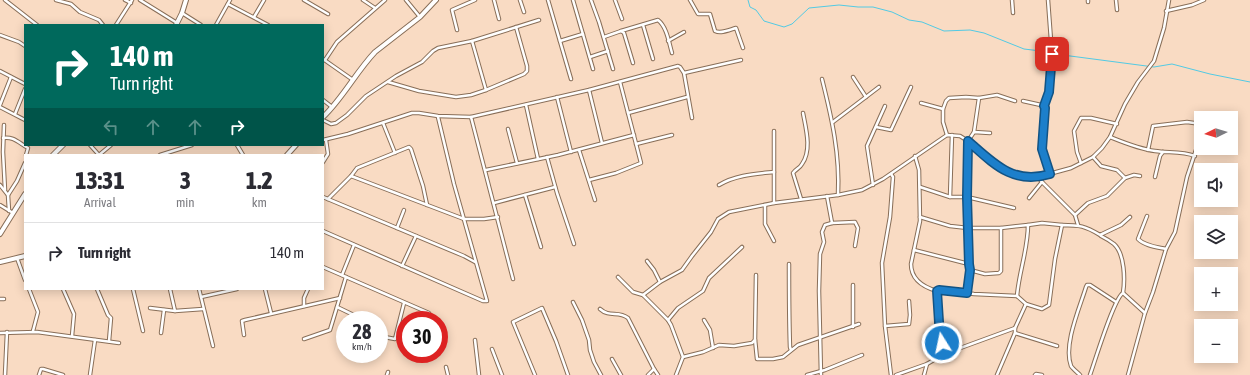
<!DOCTYPE html>
<meta charset="utf-8">
<style>
:root{--surface:#fff;--page:#f2f2f3;--text:#2b2b33;--muted:#7c7c81;--line:#e1e1e2}
body{margin:0;font-family:"Asap Condensed",sans-serif;background:var(--page);color:var(--text);height:100vh;display:flex;flex-direction:column;font-size:15px;white-space:nowrap}
*{box-sizing:border-box;margin:0}
p{font-size:13px;color:var(--muted)}
.icon{flex:none;width:22px;height:22px;fill:none;stroke:currentColor;stroke-width:2;stroke-linecap:round;stroke-linejoin:round}
.map{position:relative;flex:1;overflow:hidden}
.sheet{position:absolute;left:24px;top:154px;width:300px;height:136px;display:flex;flex-direction:column;background:var(--surface);border-radius:0px;box-shadow:0 2px 10px #0003}
.sheet>*{flex:none}
.banner{position:absolute;left:24px;top:24px;width:300px;height:122px;border-radius:0px;box-shadow:0 2px 10px #0003;background:#00695c;color:#fff;overflow:hidden}
.needle{width:26px;rotate:265deg}
.tools{position:absolute;left:1194px;top:111px;display:grid;gap:8px}
.tools a{display:grid;place-items:center;width:44px;height:44px;border-radius:0px;background:var(--surface);box-shadow:0 2px 10px #0003;font-size:20px}
.speed{position:absolute;left:336px;top:311px;display:flex;gap:8px;font-size:20px;font-weight:700;text-align:center}
.speed>*{display:grid;place-content:center;width:52px;height:52px;border-radius:50%;background:var(--surface);box-shadow:0 2px 10px #0003;line-height:1}
.speed small{font-size:10px;font-weight:400}
.speed .limit{border:6px solid #d22;background:#fff;color:#111}
.pin{position:absolute;display:grid;place-items:center;width:34px;height:34px;color:#fff;margin:-17px;border-radius:8px;box-shadow:0 2px 6px #0006}
.me{position:absolute;width:44px;margin:-22px;rotate:350deg;stroke-linejoin:round;filter:drop-shadow(0 0 3px #0008)}
.turn{display:flex;align-items:center;gap:14px;height:84px;padding:0 20px;font-size:18px}
.turn .icon{width:52px;height:52px;stroke-width:2.5}
.turn b{display:block;font-size:28px;line-height:34px}
.lanes{display:flex;align-items:center;height:38px;padding:0 20px;background:#0003;justify-content:center;gap:20px;direction:ltr}
.lanes .off{opacity:.35}
.eta{display:flex;justify-content:space-evenly;align-items:center;height:68px;text-align:center}
.eta b{font-size:24px;font-weight:800;line-height:28px}
ul{padding:0;list-style:none}
li{display:flex;align-items:center;gap:12px;height:60px;padding:0 20px;border-top:1px solid var(--line)}
li div{flex:1}
li b{display:block;font-size:15px}
li em{font-style:normal}
.map>svg:first-child{display:block}
.lines{fill:none;stroke-linecap:round;stroke-linejoin:round}
.stream{stroke:#52cae4;stroke-width:1}
.street-casing{stroke:#886e58;stroke-width:4.5}
.secondary-casing{stroke:#886e58;stroke-width:6}
.street{stroke:#fff;stroke-width:2.5}
.secondary{stroke:#fff;stroke-width:4}
.route-casing{stroke:#125384;stroke-width:10}
.route{stroke:#1c7fcb;stroke-width:7}
</style>
<div class="map">
<svg width="1250" height="375" viewBox="0 0 1250 375">
<rect width="100%" height="100%" fill="#f9dbc3"/>
<g class="lines">
<g class="stream">
<polyline points="748,0 750,7 756,10 764,21 784,27 792,24 809,8 839,5 858,7 873,7 892,12 909,20 922,22 944,31 970,30 984,33 1024,49 1049,52"/>
<polyline points="1055,54 1154,67 1172,64 1210,74 1250,82"/>
</g>
<defs>
<g id="street">
<polyline points="5,0 37,25"/>
<polyline points="56,0 71,4 80,12 99,20 103,25"/>
<polyline points="125,0 131,3"/>
<polyline points="140,0 177,23"/>
<polyline points="304,0 328,14"/>
<polyline points="363,0 375,8"/>
<polyline points="406,0 420,17"/>
<polyline points="494,0 499,19"/>
<polyline points="520,0 524,12"/>
<polyline points="548,0 571,79"/>
<polyline points="573,0 593,69"/>
<polyline points="591,0 599,22 613,69"/>
<polyline points="615,0 622,19"/>
<path d="M 690,0 L 698,14 L 710,14 L 715,31 C 721,34 729,30 736,28 L 743,48"/>
<polyline points="1012,0 1013,13"/>
<polyline points="1088,0 1088,2"/>
<polyline points="1116,0 1117,10"/>
<polyline points="228,4 268,25"/>
<polyline points="1166,11 1192,5 1204,0"/>
<polyline points="182,13 201,25"/>
<polyline points="254,17 264,0"/>
<polyline points="116,25 132,0"/>
<polyline points="216,25 230,0"/>
<polyline points="643,25 653,59"/>
<polyline points="457,30 452,10 475,0"/>
<path d="M 621,31 L 658,20 C 667,27 669,43 672,53"/>
<polyline points="0,35 19,42 25,46"/>
<polyline points="604,37 621,31 624,33 633,63"/>
<polyline points="472,41 539,20"/>
<polyline points="560,41 583,34"/>
<polyline points="668,41 684,32"/>
<polyline points="590,57 608,51"/>
<polyline points="323,59 353,80"/>
<polyline points="325,60 337,42 385,0"/>
<polyline points="0,71 25,84"/>
<polyline points="684,73 741,60"/>
<polyline points="853,77 866,97"/>
<path d="M 822,79 C 832,119 840,154 838,195"/>
<polyline points="388,82 419,91 456,97 471,95 486,90 524,74 527,71 527,66 516,27"/>
<polyline points="589,90 602,143"/>
<polyline points="557,97 571,152"/>
<polyline points="323,100 332,107"/>
<polyline points="1023,101 1041,105 1045,107 1042,149 1050,174"/>
<polyline points="921,103 943,109 943,122 947,135"/>
<polyline points="0,105 11,77"/>
<polyline points="526,105 538,159"/>
<polyline points="1044,106 1049,92 1052,54 1048,0"/>
<polyline points="0,107 25,120"/>
<polyline points="943,109 946,101 949,98 966,97 979,98"/>
<polyline points="628,113 687,97"/>
<polyline points="15,114 25,89"/>
<polyline points="471,117 513,279"/>
<polyline points="323,120 331,124 336,123 347,115 366,96 396,76 422,62 433,51 438,48 472,41 486,90"/>
<polyline points="833,122 879,87"/>
<polyline points="383,123 395,153"/>
<polyline points="4,125 3,152 5,190"/>
<polyline points="876,127 891,130 911,87"/>
<polyline points="508,129 517,163"/>
<polyline points="774,131 774,203"/>
<polyline points="974,132 979,98 997,95 1015,101"/>
<path d="M 990,133 L 974,132 L 968,141 L 967,197 L 968,228 L 1001,228 L 1028,225 C 1028,249 1019,272 1017,296"/>
<path d="M 1110,137 C 1125,143 1139,149 1155,151 C 1168,153 1182,151 1195,156"/>
<path d="M 3,138 C 13,136 19,143 28,148 L 26,155"/>
<polyline points="323,140 348,134 412,113 419,113 438,116 471,117 589,90 678,66 680,67 684,73 692,118"/>
<polyline points="636,144 672,135"/>
<polyline points="90,145 99,155 111,145"/>
<polyline points="237,145 243,155"/>
<polyline points="579,150 595,200"/>
<polyline points="1148,150 1153,126 1187,122 1201,124"/>
<polyline points="160,155 192,145"/>
<path d="M 915,156 L 919,170 L 920,221 L 911,264 C 911,280 923,287 937,291"/>
<polyline points="547,157 557,193 574,244"/>
<polyline points="1093,157 1101,166 1117,170 1125,178"/>
<polyline points="323,162 328,154 326,140"/>
<polyline points="1081,163 1077,152 1074,131 1081,118 1091,118 1117,124"/>
<polyline points="486,170 558,155 634,135"/>
<polyline points="351,176 464,219 484,219 498,217"/>
<polyline points="1038,177 1042,182 1075,215 1078,225"/>
<polyline points="1155,177 1160,156 1163,152"/>
<polyline points="589,180 616,173 641,163 620,82"/>
<polyline points="0,185 8,195 9,211"/>
<path d="M 719,185 C 736,175 755,174 774,172"/>
<polyline points="873,185 867,146 885,106"/>
<polyline points="920,187 950,197 967,197 1014,208"/>
<polyline points="8,195 17,181 25,163"/>
<polyline points="525,195 541,247"/>
<polyline points="827,196 832,223 855,222 858,228 855,246"/>
<polyline points="323,197 464,256 475,262"/>
<polyline points="950,197 952,135"/>
<polyline points="1029,198 1042,182"/>
<polyline points="328,199 351,176 357,168 409,147 411,149 423,186 427,205"/>
<path d="M 801,199 L 793,173 C 796,169 800,168 802,164 C 812,150 806,129 803,113"/>
<polyline points="494,203 555,187"/>
<polyline points="0,205 13,213"/>
<polyline points="765,205 765,224 774,241"/>
<polyline points="1075,215 1088,203 1107,196 1125,178 1134,175 1140,176"/>
<polyline points="920,217 950,226 968,228 969,264 970,270"/>
<polyline points="1028,225 1042,223 1062,225"/>
<polyline points="397,228 404,210"/>
<polyline points="323,231 483,301 487,301 454,184 438,117"/>
<polyline points="1166,249 1175,232 1187,177 1201,135"/>
<polyline points="914,250 969,264"/>
<polyline points="17,258 25,280"/>
<polyline points="647,261 654,270 660,282"/>
<path d="M 789,264 C 789,292 789,319 790,347 L 791,350"/>
<polyline points="402,266 416,236"/>
<polyline points="323,267 429,313"/>
<polyline points="342,275 354,245"/>
<polyline points="756,275 755,339 757,359 773,359 783,357 798,345 859,324"/>
<polyline points="618,277 633,292 643,295 668,320 671,325 683,357 676,375"/>
<polyline points="853,285 853,327"/>
<polyline points="29,289 38,312 33,331"/>
<polyline points="63,289 74,314 72,336"/>
<polyline points="97,289 108,315 111,318 109,341"/>
<polyline points="133,289 143,331"/>
<polyline points="170,289 175,311"/>
<polyline points="199,289 213,346"/>
<polyline points="265,289 271,313"/>
<polyline points="967,293 970,270 985,274 999,273 1001,271 1001,228"/>
<polyline points="1123,293 1145,313"/>
<polyline points="643,295 660,282 682,270 692,256 711,232 718,219 729,212 774,203 838,195 862,190 883,179 947,135 960,136 968,141 996,166 1013,174 1026,177 1038,177 1071,168 1093,157 1102,148 1110,137 1125,104 1138,82 1154,61 1164,28 1169,0"/>
<polyline points="201,297 237,289"/>
<polyline points="0,299 4,299"/>
<polyline points="573,302 582,320 589,340 590,350 594,362 601,375"/>
<polyline points="304,306 304,298 308,289"/>
<polyline points="337,307 364,320"/>
<polyline points="150,308 175,311 203,309"/>
<path d="M 600,309 C 610,318 618,310 628,318 L 654,369 L 658,375"/>
<polyline points="668,320 678,308 703,291 709,278 742,247"/>
<polyline points="704,320 710,330 713,348"/>
<polyline points="885,326 909,324 910,315 909,301"/>
<polyline points="0,333 37,332 119,343"/>
<polyline points="161,333 164,310"/>
<polyline points="1015,333 1057,346"/>
<polyline points="244,335 242,321 245,320 340,298"/>
<polyline points="379,336 395,339 404,303"/>
<polyline points="304,339 330,330 346,277"/>
<polyline points="475,340 479,375"/>
<polyline points="492,349 502,375"/>
<path d="M 944,354 L 939,322 L 937,291 L 939,290 L 974,294 L 1017,296 L 1026,304 L 1042,309 L 1049,305 L 1055,259 L 1062,225 C 1080,225 1085,226 1100,235 L 1121,225 L 1130,217"/>
<polyline points="683,357 703,352 719,345 734,346 752,343 755,340"/>
<polyline points="612,359 621,375"/>
<polyline points="446,367 448,375"/>
<polyline points="5,375 7,332"/>
<polyline points="39,375 41,369 43,369 63,375"/>
<polyline points="90,375 95,340"/>
<polyline points="387,375 388,372 387,375"/>
<polyline points="535,375 513,322 542,308 556,341 568,375"/>
<polyline points="648,375 654,369"/>
<polyline points="807,375 825,370 862,355"/>
<polyline points="821,375 819,291 820,254 824,242 822,232 825,225 832,223"/>
<polyline points="891,375 885,326 882,263 890,217 893,177 891,174"/>
<polyline points="896,375 927,364 944,354 1015,328"/>
<polyline points="924,375 927,364"/>
<polyline points="997,375 1015,333 1015,328 1026,304"/>
<polyline points="1035,375 1036,374 1042,375"/>
<path d="M 1080,375 C 1077,372 1073,369 1071,366 C 1063,345 1080,307 1086,287 L 1087,285 L 1090,285 L 1116,302"/>
<path d="M 1090,375 C 1095,361 1114,298 1123,293 C 1125,280 1125,254 1114,244 C 1110,241 1105,238 1101,236"/>
<path d="M 1128,375 L 1145,313 L 1153,292 L 1166,249 C 1157,247 1145,246 1138,239 L 1147,216"/>
</g>
<g id="secondary">
<polyline points="176,25 182,13 186,0"/>
<path d="M 323,117 C 343,98 356,72 375,52 L 420,17 L 436,0"/>
<polyline points="53,155 63,145"/>
<polyline points="287,155 296,145"/>
<polyline points="0,234 25,194"/>
<polyline points="0,262 25,256"/>
</g>
</defs>
<use href="#street" class="street-casing"/>
<use href="#secondary" class="secondary-casing"/>
<use href="#street" class="street"/>
<use href="#secondary" class="secondary"/>
</g>
<g class="lines">
<defs>
<path id="route" d="M 942,343 L 939,322 L 937,291 L 939,290 L 967,293 L 970,270 L 969,264 L 967,197 L 968,141 C 994,164 1013,185 1050,174 L 1042,149 L 1045,108 L 1044,106 L 1049,92 L 1052,54"/>
</defs>
<use href="#route" class="route-casing"/>
<use href="#route" class="route"/>
</g>
</svg>
<div class="tools">
<a><svg class="needle" viewBox="-14 -14 28 28"><path d="M0-13l5 13h-10z" fill="#e53935"/><path d="M0 13l5-13h-10z" fill="#7c7c81"/></svg></a>
<a><svg class="icon" aria-label="sound" viewBox="0 0 24 24"><path d="M4 9h4l5-4v14l-5-4H4zM17 9q2 3 0 6"/></svg></a>
<a><svg class="icon" aria-label="layers" viewBox="0 0 24 24"><path d="M12 4l9 5-9 5-9-5zM3 14l9 5 9-5"/></svg></a>
<a>+</a>
<a>−</a>
</div>
<div class="speed"><div>28<small>km/h</small></div><div class="limit">30</div></div>
<div class="pin" style="left:1052px;top:54px;background:#d93025"><svg class="icon" aria-label="arrive" viewBox="0 0 24 24"><path d="M6 21V4h12l-3 4 3 4H6"/></svg></div>
<svg class="me" style="left:942px;top:343px" viewBox="-20 -20 40 40"><circle r="17" fill="#1c7fcb" stroke="#fff" stroke-width="3"/><path d="M0-11L8 9 0 5-8 9z" fill="#fff"/></svg>
<div class="banner">
<div class="turn"><svg class="icon" aria-label="right" viewBox="0 0 24 24"><path d="M7 20v-9h11M14 6l5 5-5 5"/></svg><div><b>140 m</b>Turn right</div></div>
<div class="lanes"><svg class="icon off" aria-label="left" viewBox="0 0 24 24"><path d="M17 20v-9H6M10 6l-5 5 5 5"/></svg><svg class="icon off" aria-label="ahead" viewBox="0 0 24 24"><path d="M12 20V5M6 11l6-6 6 6"/></svg><svg class="icon off" aria-label="ahead" viewBox="0 0 24 24"><path d="M12 20V5M6 11l6-6 6 6"/></svg><svg class="icon" aria-label="right" viewBox="0 0 24 24"><path d="M7 20v-9h11M14 6l5 5-5 5"/></svg></div>
</div>
<section class="sheet">
<div class="eta">
<div><b>13:31</b><p>Arrival</p></div>
<div><b>3</b><p>min</p></div>
<div><b>1.2</b><p>km</p></div>
</div>
<ul>
<li><svg class="icon" aria-label="right" viewBox="0 0 24 24"><path d="M7 20v-9h11M14 6l5 5-5 5"/></svg><div><b>Turn right</b></div><em>140 m</em></li>
</ul>
</section>
</div>
